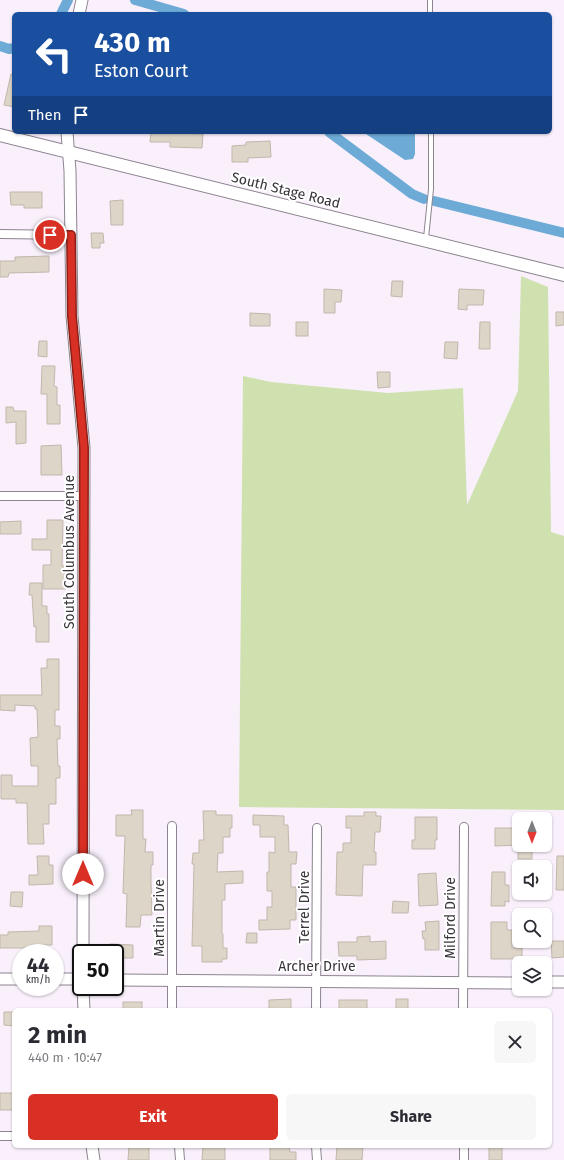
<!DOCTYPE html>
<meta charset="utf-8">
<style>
:root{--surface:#fff;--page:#f7f7f7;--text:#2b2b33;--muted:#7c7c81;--accent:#d93025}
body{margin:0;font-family:"Fira Sans",sans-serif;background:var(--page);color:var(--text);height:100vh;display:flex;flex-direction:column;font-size:15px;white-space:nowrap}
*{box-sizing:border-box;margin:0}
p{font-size:13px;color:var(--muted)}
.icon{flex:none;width:22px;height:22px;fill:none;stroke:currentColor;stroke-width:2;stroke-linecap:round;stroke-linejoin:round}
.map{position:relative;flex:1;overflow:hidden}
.panel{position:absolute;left:12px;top:1008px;width:540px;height:140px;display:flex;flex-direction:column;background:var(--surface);border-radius:6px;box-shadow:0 1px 3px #0004}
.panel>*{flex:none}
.hud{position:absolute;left:12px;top:12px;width:540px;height:122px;border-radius:6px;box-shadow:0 1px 3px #0004;background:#1a4fa0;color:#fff;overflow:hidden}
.needle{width:26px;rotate:180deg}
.tools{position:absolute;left:512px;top:812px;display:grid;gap:8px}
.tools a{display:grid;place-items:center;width:40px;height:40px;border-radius:6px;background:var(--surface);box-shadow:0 1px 3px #0004;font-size:20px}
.speed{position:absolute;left:12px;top:944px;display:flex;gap:8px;font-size:20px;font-weight:700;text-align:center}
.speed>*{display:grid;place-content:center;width:52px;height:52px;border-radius:50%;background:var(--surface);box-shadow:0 1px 3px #0004;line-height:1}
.speed small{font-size:10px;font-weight:400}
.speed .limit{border:2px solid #111;border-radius:6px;background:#fff;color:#111}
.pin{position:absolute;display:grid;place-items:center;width:34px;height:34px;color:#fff;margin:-17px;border:2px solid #fff;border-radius:50%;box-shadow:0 1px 4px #0007}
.me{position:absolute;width:44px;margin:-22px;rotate:0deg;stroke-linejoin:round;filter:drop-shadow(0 0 3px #0008)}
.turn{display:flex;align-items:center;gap:14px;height:84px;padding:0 16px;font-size:18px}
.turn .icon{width:52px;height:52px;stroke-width:2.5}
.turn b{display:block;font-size:28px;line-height:34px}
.then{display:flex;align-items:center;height:38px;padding:0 16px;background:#0003;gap:8px;font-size:15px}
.round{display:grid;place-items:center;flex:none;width:42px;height:42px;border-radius:6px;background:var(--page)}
.overview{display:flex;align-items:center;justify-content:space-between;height:68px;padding:0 16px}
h1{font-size:24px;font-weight:700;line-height:30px}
.action{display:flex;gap:8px;margin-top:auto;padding:8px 16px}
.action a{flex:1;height:46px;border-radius:6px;background:var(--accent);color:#fff;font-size:16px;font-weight:700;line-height:46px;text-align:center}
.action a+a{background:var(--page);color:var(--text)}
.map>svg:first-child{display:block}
.green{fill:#cee1af}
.water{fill:#6dabd6}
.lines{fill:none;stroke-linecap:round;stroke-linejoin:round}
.canal{stroke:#6dabd6;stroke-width:10}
.building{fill:#ded5c9;stroke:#c1b7ac}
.lane-casing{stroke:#8c848f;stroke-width:6}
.street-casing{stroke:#8c848f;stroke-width:10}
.secondary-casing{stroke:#8c848f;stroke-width:13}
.primary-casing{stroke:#8c848f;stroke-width:14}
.lane{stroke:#fff;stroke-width:4}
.street{stroke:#fff;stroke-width:8}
.secondary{stroke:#fff;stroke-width:11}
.primary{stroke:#fff;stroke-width:12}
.route-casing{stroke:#8d1f18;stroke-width:10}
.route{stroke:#d93025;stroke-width:7}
.labels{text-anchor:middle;stroke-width:4;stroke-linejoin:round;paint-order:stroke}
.street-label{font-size:14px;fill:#383439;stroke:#fff}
</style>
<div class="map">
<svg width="564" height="1160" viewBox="0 0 564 1160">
<rect width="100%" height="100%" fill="#f9f0fc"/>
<polygon class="green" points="521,276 548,287 551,532 564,536 564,810 239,807 243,376 271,382 388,393 463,388 467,505 518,391"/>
<polygon class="water" points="363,132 415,132 415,154 413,159 405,160"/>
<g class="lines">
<g class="canal">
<polyline points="135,0 184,14"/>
<polyline points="61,14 68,0"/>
<polyline points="0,46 9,49 14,48"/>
<polyline points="329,132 412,194 424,199"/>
<polyline points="434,201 564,233"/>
</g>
</g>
<g class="building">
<polygon points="11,74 14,74 14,107 4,105"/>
<polygon points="151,132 203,134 202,148 170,147 170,142 150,142"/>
<polygon points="270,141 271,157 248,158 248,162 232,162 232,146 246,145 246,142"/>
<polygon points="10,192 42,192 42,208 24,208 24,205 11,205"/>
<polygon points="123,200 123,225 111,225 110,201"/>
<polygon points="91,233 103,233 104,243 100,243 100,248 92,248"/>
<polygon points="49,256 49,272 9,273 8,277 0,277 0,261 15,261 15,257"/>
<polygon points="392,281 403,281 402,297 391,296"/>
<polygon points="324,289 342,290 341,302 335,302 335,313 324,313"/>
<polygon points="459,289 484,290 483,305 467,305 467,310 458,309"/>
<polygon points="556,312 564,312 564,325 556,326"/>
<polygon points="250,313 270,314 270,326 250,326"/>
<rect x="296" y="322" width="12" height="14"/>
<polygon points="480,322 490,322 490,349 479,349"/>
<polygon points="39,341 47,341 47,357 38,356"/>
<polygon points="445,342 458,342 457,359 444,358"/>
<polygon points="42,366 55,366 54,386 57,387 57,405 60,405 60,424 47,424 47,394 41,394"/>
<polygon points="377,372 390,372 390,387 378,388"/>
<polygon points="6,407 13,407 14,411 26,411 26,443 16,444 16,422 6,423"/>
<polygon points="61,445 62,475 41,475 41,446"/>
<polygon points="47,520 63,520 62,566 66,566 66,589 43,589 43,565 51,565 51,550 32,550 32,539 47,539"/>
<polygon points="21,521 21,534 0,534 0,522"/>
<polygon points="30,583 42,583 42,606 47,606 47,614 49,614 49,642 36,642 36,626 34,627 32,595 29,595"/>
<polygon points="47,659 59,659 59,710 55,710 55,726 60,726 60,739 57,739 58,766 60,766 60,778 56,778 56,804 49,804 49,824 43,824 44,844 28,844 27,803 16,803 16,799 1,799 1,775 12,775 12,786 38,786 38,766 31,766 30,738 38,737 37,709 35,709 35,706 15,705 15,711 0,710 0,695 42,695 41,668 47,668"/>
<polygon points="131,810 143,810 143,839 146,839 145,852 153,852 153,865 151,865 151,882 152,915 141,915 140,927 126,927 127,894 123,893 125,836 116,836 116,815 132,815"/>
<polygon points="203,811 216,811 216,815 232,815 232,828 230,828 230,837 223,837 223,853 218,853 217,872 243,871 243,883 225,884 225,900 222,900 222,934 223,934 223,948 227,948 227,959 222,959 222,962 202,962 202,946 192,946 194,864 192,864 193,853 199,853 199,840 204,840"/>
<polygon points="364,812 376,812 376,816 381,816 380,832 375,832 374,852 376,852 376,865 363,865 362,896 336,895 337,852 343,852 343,843 351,843 351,828 346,828 346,816 364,816"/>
<polygon points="253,815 284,816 284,825 288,825 289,852 297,852 296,864 291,864 291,887 296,887 296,920 290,920 290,929 259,930 259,920 267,920 267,907 272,907 272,891 267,891 267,872 269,872 269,852 275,853 275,837 260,837 260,825 253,825"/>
<polygon points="415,817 437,817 437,840 435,840 435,849 412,849 412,840 415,840"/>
<polygon points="495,828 519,828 519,845 495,846"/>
<rect x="518" y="847" width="14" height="12"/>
<polygon points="37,856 49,856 49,865 53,865 53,884 29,885 29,875 38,875"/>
<polygon points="557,856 564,856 564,890 556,890"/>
<polygon points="492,872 505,872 505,885 509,885 509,902 505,901 505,906 491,906"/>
<polygon points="436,873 438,905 419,906 418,874"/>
<polygon points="11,892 23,892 22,907 10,906"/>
<polygon points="393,901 409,902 408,913 392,913"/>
<polygon points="439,921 439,950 425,950 425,939 423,939 422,931 426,931 425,922"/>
<polygon points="491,922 507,922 507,930 512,930 512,948 522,948 522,959 491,959"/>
<polygon points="39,926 52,926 52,945 31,945 31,948 0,948 0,935 8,935 8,932 39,931"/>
<polygon points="247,933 257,933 257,943 246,943"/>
<polygon points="370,936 370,942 386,941 386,959 357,960 357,956 339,956 338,942 357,942 357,937"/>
<polygon points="551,941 564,941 564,957 552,958"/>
<polygon points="110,944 133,945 133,958 115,958 115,953 110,953"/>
<polygon points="291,999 291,1010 269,1010 269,1000"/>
<rect x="396" y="999" width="12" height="11"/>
<rect x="339" y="1000" width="28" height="10"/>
<rect x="123" y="1002" width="19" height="8"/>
<polygon points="4,1012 14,1012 14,1026 4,1025"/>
<rect x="0" y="1093" width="14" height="17"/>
<polygon points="129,1146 149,1146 149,1160 128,1160"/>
<polygon points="203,1146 225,1146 225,1160 202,1160"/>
<polygon points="270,1146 289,1146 290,1152 296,1152 296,1160 270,1160"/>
<polygon points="337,1146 363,1146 362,1160 336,1160"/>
<rect x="489" y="1146" width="13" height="14"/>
</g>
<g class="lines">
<defs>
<g id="lane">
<polyline points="430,0 430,14"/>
<polyline points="426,238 431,189 431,132"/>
</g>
<g id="street">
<polyline points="0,234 71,235"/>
<polyline points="0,496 84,496"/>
<polyline points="172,1010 172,826"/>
<polyline points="316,1010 317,828"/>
<polyline points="463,1010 464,827"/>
<polyline points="0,1136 14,1136"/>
<polyline points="179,1146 180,1160"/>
<polyline points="316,1146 317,1160"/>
<polyline points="464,1160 464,1146"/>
</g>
<g id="secondary">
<polyline points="79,14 82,0"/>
<polyline points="67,132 70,171 72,316 84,448 83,953"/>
<polyline points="0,979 21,979"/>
<polyline points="55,979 81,979"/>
<polyline points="115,980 519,983"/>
<polyline points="545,982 564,982"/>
<polyline points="83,987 84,1010"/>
<polyline points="92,1146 94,1160"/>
</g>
<polyline id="primary" points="0,135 564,275"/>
</defs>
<use href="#lane" class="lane-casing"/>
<use href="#street" class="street-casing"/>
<use href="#secondary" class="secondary-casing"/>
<use href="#primary" class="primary-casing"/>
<use href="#lane" class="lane"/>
<use href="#street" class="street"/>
<use href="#secondary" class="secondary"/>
<use href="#primary" class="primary"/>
</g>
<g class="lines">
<defs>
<polyline id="route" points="50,235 71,235 72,316 84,448 83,874"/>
</defs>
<use href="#route" class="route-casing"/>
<use href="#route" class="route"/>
</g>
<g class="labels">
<g class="street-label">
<text transform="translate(286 190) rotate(14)" y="5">South Stage Road</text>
<text transform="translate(69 552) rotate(-90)" y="5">South Columbus Avenue</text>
<text transform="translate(304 907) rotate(-90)" y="5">Terrel Drive</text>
<text transform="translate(159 918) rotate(-90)" y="5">Martin Drive</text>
<text transform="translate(450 918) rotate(-90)" y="5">Milford Drive</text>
<text x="317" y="971">Archer Drive</text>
</g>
</g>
</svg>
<div class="tools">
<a><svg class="needle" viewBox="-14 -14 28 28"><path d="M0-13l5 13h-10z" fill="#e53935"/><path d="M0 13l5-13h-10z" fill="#7c7c81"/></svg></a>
<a><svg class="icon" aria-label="sound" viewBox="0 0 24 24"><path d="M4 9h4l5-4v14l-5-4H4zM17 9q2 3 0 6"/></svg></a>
<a><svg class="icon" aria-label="search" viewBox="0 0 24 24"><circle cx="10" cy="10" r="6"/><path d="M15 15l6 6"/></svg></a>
<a><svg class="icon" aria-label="layers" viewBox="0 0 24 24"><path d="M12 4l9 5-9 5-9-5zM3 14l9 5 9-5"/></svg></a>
</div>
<div class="speed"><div>44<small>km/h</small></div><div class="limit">50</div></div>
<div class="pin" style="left:50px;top:235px;background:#d93025"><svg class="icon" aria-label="arrive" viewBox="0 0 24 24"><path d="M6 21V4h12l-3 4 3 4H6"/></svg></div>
<svg class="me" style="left:83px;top:874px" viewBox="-20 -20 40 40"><circle r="19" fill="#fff"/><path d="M0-13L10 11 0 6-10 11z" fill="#d93025"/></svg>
<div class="hud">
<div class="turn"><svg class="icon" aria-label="left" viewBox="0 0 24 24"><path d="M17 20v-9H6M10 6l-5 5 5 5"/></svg><div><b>430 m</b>Eston Court</div></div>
<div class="then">Then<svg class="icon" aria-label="arrive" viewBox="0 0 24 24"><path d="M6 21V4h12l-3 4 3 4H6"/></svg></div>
</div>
<section class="panel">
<div class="overview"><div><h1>2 min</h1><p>440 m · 10:47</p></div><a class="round"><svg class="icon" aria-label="close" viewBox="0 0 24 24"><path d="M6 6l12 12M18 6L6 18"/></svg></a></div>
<div class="action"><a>Exit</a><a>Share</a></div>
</section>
</div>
